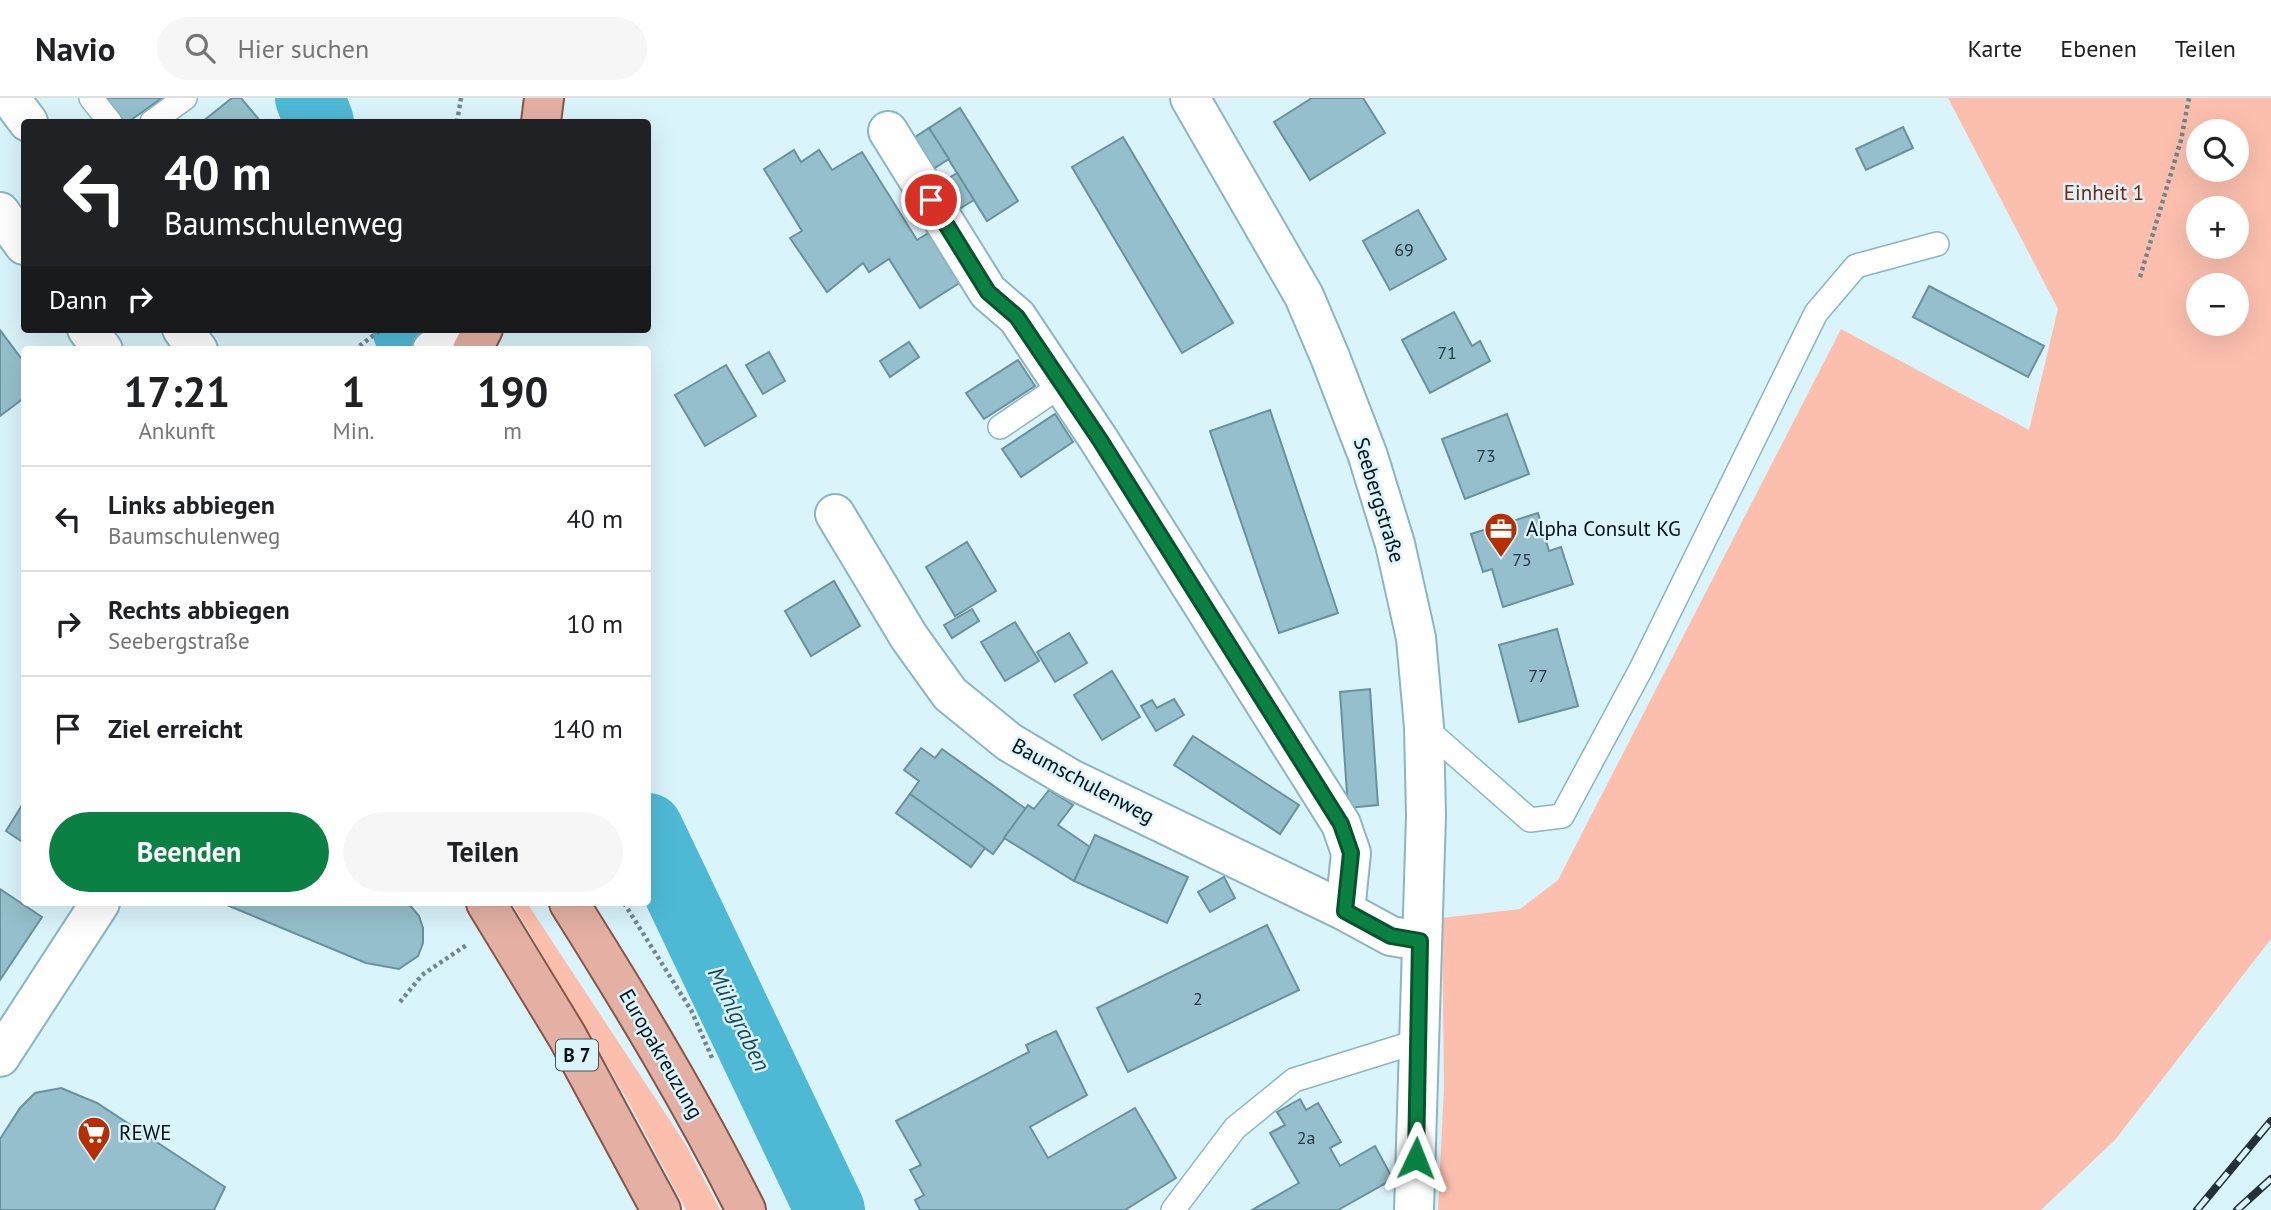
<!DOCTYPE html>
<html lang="de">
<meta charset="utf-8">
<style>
:root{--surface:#fff;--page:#f6f6f6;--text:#202124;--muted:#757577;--line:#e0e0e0;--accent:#0b8043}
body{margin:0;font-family:"PT Sans",sans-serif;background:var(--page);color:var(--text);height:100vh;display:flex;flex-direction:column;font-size:26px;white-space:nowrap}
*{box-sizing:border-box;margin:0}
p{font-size:23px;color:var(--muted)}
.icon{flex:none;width:38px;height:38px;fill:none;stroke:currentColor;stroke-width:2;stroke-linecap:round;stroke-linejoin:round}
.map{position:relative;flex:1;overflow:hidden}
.sheet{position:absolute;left:21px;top:248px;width:630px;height:560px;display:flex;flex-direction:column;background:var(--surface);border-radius:7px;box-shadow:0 7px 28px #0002}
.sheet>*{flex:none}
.banner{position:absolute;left:21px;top:21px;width:630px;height:214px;border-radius:7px;box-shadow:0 7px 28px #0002;background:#202124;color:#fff;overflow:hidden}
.fabs{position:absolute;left:2186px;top:21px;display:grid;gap:14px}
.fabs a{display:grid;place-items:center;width:63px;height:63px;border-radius:50%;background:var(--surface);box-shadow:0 7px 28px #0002;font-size:35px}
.pin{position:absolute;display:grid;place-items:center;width:60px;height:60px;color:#fff;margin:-30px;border:4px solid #fff;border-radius:50%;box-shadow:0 2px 7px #0007}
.me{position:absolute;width:77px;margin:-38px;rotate:2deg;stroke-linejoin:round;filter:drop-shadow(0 0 5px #0008)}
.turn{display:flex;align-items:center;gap:24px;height:147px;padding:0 28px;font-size:32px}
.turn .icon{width:91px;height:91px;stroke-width:2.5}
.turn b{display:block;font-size:49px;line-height:60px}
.then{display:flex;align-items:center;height:66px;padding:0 28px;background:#0003;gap:14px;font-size:26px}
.eta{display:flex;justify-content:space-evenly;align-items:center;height:119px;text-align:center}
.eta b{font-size:42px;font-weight:700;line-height:49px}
.button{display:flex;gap:14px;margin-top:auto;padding:14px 28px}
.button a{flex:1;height:80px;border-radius:42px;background:var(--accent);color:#fff;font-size:28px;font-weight:700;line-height:80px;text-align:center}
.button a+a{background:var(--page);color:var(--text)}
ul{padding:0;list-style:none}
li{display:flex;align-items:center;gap:21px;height:105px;padding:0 28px;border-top:2px solid var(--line)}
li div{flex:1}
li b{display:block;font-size:26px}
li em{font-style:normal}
header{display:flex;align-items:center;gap:42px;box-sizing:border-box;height:98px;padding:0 35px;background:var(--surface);border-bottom:2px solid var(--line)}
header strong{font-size:33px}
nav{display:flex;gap:38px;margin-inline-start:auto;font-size:24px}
.search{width:490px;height:63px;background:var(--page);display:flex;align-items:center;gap:18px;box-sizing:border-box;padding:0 24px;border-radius:38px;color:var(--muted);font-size:26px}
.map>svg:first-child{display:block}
.green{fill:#fcbfae;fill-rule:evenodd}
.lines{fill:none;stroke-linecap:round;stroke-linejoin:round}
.river{stroke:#4eb9d5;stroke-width:70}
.building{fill:#95bfcc;stroke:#69929e;stroke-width:2}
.lane-casing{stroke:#8bb5c2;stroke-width:26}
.street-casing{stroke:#8bb5c2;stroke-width:42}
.secondary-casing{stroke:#8bb5c2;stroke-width:42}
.primary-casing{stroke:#885649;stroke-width:42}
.path{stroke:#73868d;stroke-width:4.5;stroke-dasharray:3.5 3.5;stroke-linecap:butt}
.lane{stroke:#fff;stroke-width:23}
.street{stroke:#fff;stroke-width:38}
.secondary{stroke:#fff;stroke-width:38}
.primary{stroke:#e3b0a3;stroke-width:38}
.rail-casing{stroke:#223137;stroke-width:8}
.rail{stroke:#daf4fc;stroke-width:5;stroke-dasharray:16;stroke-linecap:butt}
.route-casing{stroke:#07532c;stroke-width:18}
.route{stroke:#0b8043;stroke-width:12}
.labels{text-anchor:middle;stroke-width:5;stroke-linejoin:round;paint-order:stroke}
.number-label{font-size:18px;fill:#273b42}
.shield{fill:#daf4fc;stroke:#43545a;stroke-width:2}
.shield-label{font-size:19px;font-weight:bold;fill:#020f14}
.park-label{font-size:21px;fill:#822306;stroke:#daf4fc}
.street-label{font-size:21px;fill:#020f14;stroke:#daf4fc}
.poi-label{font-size:21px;fill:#020f14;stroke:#daf4fc;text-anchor:start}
.water-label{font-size:23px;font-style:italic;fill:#1a4955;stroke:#daf4fc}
</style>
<header>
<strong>Navio</strong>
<div class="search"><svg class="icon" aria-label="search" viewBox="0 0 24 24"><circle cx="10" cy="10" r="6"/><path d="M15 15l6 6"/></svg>Hier suchen</div>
<nav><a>Karte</a><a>Ebenen</a><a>Teilen</a></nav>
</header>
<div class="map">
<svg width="2271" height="1112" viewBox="0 0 2271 1112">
<rect width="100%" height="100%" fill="#daf4fc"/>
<g class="green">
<path d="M 1948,0 L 2271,0 L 2271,841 L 2115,1042 L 2041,1112 L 1438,1112 L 1444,989 L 1442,820 L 1520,811 L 1558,782 L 1841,231 L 2029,332 L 2058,211 ZM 2198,33 L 2236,33 L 2236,72 L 2198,72 ZM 2236,110 L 2236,149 L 2198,149 L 2198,110 ZM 2198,187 L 2236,187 L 2236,226 L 2198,226 Z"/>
<polygon points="512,805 527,805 686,1047 720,1112 686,1112 629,1005"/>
</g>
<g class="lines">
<g class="river">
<polyline points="310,0 319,24"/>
<polyline points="407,231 417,252"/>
<polyline points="648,730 830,1112"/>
</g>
</g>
<g class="building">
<polygon points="106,0 162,0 128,24 124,24"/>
<polygon points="232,0 241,0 261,24 202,24"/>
<polygon points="1312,0 1363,0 1385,35 1310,82 1274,24"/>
<polygon points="960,10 1018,103 987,123 929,30"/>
<polygon points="1903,29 1913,50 1866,72 1856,51"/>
<polygon points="929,30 949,61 925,76 906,45"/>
<polygon points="1123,39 1233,225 1182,255 1072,69"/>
<polygon points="794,52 801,64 819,52 832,72 862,54 917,142 930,134 961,184 920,210 889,161 869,174 863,165 827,194 790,140 802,133 764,71"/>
<polygon points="957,75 974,102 951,116 934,89"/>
<polygon points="1418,112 1446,161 1390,192 1363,143"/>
<polygon points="1929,188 2044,248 2028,279 1913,219"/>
<polygon points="1454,214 1472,248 1480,243 1490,263 1430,295 1402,242"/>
<polygon points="0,232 24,264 24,300 0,318"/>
<polygon points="909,244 919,259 890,279 880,263"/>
<polygon points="769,254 785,283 763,296 746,267"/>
<polygon points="1018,262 1035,288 984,321 966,295"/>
<polygon points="726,267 756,318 705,348 675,297"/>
<polygon points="1270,312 1338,515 1279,535 1210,333"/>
<polygon points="1055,316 1073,344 1021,379 1002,351"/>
<polygon points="1507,316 1529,376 1465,401 1442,341"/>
<polygon points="1538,415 1549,453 1561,449 1573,486 1503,509 1492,471 1483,474 1471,436"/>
<polygon points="967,444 996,493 955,518 926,469"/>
<polygon points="834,483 860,528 811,558 785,513"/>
<polygon points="972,511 979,523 952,540 944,527"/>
<polygon points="1015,524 1039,563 1005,583 981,544"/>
<polygon points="1557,531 1578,608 1519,624 1499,547"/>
<polygon points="1069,535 1087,565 1055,584 1037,554"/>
<polygon points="1112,573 1140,619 1102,642 1074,597"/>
<polygon points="1370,591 1378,707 1348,710 1340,594"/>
<polygon points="1174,601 1184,617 1156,633 1141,608 1152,602 1157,610"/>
<polygon points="1193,638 1299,707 1280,736 1174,667"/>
<polygon points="921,650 935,660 942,651 1026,711 993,756 910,696 919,683 904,672"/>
<polygon points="1049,692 1073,707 1058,727 1090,749 1074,783 1004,740 1028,707 1034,711"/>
<polygon points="910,696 985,750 971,769 896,715"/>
<polygon points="24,704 24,745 6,733"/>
<polygon points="1095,737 1188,779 1167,825 1074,783"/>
<polygon points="1224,779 1235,800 1210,814 1198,794"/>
<polygon points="0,791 42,819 0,882"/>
<polygon points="222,805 408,805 419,818 423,830 423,845 418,858 399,871 366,865"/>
<polygon points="1267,827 1299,892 1128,974 1097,910"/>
<polygon points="1056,933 1087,997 1030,1029 1048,1060 1135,1010 1176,1080 1125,1112 920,1112 915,1102 924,1097 910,1072 921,1067 896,1023 1029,954 1026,947"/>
<polygon points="61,990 97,1005 225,1089 214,1112 0,1112 0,1041 20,1010 35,995"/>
<polygon points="1300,1001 1306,1012 1318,1005 1341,1044 1330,1050 1340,1068 1375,1048 1393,1081 1338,1112 1252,1112 1299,1085 1270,1035 1285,1027 1277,1014"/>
</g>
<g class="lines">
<defs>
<g id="lane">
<polyline points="91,0 110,24"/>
<polyline points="152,24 185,0"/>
<polyline points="1000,329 1062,287"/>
<polyline points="1424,629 1530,722 1562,718 1641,571 1816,215 1856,168 1937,146"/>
<polyline points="1173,1112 1235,1030 1294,982 1419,943"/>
</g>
<g id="street">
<polyline points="1190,0 1304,198 1330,259 1368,358 1395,446 1416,540 1424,629 1426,717 1414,1112"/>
<polyline points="888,33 988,194 1017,219 1099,342 1341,726 1351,755 1345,813"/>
<polyline points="835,416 909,539 950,596 1009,644 1071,681 1345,813 1391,838 1420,843"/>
</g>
<g id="secondary">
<polyline points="10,0 28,24"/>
<polyline points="0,114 24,147"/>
<polyline points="87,231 103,252"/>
<polyline points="182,231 198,252"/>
<polyline points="432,252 462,231"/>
<polyline points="0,959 100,805"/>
</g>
<g id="primary">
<polyline points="541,24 544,0"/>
<polyline points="472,252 483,231"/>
<polyline points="486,805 567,938 661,1112"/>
<path d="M 569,805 C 632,905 693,1006 746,1112"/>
</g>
</defs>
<use href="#lane" class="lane-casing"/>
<use href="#street" class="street-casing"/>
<use href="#secondary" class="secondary-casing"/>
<use href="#primary" class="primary-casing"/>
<g class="path">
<polyline points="457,24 461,0"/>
<polyline points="2140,179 2181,42 2189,0"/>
<polyline points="354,252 382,231"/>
<polyline points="624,805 691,912 713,962"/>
<polyline points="400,904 422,877 468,846"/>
</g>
<use href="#lane" class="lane"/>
<use href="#street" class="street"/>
<use href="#secondary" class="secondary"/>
<use href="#primary" class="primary"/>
<defs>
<g id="rail">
<polyline points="2197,1112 2271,1023"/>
<polyline points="2237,1112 2271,1081"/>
</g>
</defs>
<use href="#rail" class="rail-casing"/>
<use href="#rail" class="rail"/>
</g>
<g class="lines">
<defs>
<polyline id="route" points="931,102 988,194 1017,219 1100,342 1341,726 1351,755 1345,813 1391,838 1420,843 1416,1060"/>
</defs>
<use href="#route" class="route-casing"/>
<use href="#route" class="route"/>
</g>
<defs>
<symbol id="office-pin" viewBox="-11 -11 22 30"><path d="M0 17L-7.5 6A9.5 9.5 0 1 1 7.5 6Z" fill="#b72e00" stroke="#daf4fc"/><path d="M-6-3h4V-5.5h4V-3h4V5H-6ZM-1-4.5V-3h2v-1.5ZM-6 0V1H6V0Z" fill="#fff"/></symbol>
<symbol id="supermarket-pin" viewBox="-11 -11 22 30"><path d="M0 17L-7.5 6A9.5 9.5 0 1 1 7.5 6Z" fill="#b72e00" stroke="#daf4fc"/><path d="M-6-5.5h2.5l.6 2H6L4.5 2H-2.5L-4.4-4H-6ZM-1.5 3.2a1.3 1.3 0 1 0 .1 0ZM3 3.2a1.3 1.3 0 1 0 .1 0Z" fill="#fff"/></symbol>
</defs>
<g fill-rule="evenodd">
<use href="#office-pin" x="1482" y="412" width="38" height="52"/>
<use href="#supermarket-pin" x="75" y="1016" width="38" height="52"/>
</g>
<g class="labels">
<g class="number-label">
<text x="1404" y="158">69</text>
<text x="1447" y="261">71</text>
<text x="1486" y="364">73</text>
<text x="1522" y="468">75</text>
<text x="1538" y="584">77</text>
<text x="1198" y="907">2</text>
<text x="1306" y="1046">2a</text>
</g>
<rect class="shield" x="556" y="941.5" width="42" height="31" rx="5"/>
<g class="shield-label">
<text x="577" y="964">B 7</text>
</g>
<g class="park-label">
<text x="2104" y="102">Einheit 1</text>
</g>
<g class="street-label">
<text transform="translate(1379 402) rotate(73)" y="7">Seebergstraße</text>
<text transform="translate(1083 683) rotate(28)" y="7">Baumschulenweg</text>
<text transform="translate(661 956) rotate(60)" y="7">Europakreuzung</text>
</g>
<g class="poi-label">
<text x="1526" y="438">Alpha Consult KG</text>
<text x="119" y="1042">REWE</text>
</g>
<g class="water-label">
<text transform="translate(739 921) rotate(64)" y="8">Mühlgraben</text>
</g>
</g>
</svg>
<div class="fabs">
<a><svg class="icon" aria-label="search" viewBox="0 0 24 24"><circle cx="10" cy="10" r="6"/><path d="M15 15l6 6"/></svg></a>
<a>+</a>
<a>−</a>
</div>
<div class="pin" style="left:931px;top:102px;background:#d93025"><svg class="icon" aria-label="arrive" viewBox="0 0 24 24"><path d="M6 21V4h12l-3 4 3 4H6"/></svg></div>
<svg class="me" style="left:1416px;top:1060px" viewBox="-20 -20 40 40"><path d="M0-17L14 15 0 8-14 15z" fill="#0b8043" stroke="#fff" stroke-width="4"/></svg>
<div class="banner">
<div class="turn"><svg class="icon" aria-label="left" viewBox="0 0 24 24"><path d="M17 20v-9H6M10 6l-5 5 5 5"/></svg><div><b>40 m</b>Baumschulenweg</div></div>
<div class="then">Dann<svg class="icon" aria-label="right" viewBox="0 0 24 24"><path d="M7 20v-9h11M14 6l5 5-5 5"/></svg></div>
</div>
<section class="sheet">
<div class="eta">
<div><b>17:21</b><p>Ankunft</p></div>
<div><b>1</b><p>Min.</p></div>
<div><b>190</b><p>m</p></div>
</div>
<ul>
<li><svg class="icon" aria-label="left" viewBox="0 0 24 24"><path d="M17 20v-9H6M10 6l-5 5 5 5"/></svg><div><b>Links abbiegen</b><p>Baumschulenweg</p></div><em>40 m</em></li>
<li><svg class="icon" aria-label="right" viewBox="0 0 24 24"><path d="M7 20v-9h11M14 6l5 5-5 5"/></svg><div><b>Rechts abbiegen</b><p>Seebergstraße</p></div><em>10 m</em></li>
<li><svg class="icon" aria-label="arrive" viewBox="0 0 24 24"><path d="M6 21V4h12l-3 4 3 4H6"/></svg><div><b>Ziel erreicht</b></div><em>140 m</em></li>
</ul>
<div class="button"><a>Beenden</a><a>Teilen</a></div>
</section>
</div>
